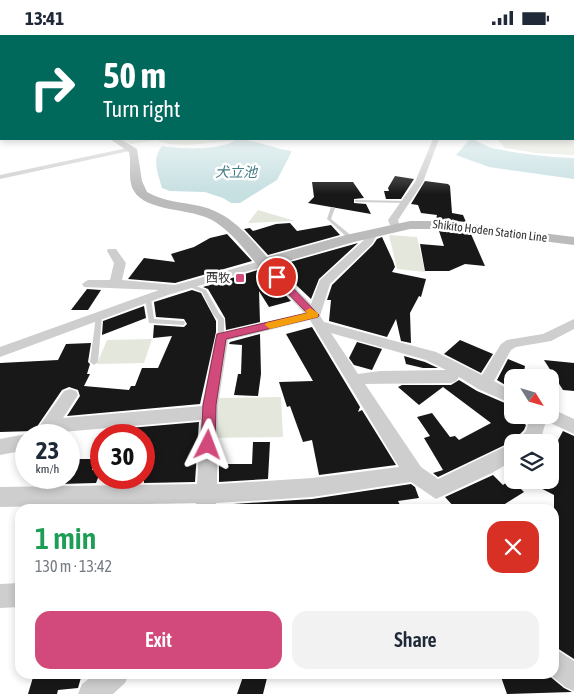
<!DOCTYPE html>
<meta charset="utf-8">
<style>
:root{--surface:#fff;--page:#f2f2f3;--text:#1f2937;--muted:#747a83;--accent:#d14a7b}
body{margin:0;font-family:"Asap Condensed","Noto Sans JP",sans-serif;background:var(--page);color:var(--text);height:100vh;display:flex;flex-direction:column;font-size:19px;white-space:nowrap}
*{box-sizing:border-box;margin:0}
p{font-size:16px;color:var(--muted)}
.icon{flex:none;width:28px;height:28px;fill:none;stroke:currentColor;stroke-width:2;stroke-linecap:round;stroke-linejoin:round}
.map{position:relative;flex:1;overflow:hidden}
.side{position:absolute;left:15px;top:469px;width:544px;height:175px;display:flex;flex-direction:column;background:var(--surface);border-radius:15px;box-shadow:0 2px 8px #0003}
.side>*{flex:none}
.banner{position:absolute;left:0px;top:0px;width:575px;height:105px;box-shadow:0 2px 8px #0003;background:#00695c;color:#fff;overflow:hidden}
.needle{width:32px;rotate:127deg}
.fabs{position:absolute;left:504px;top:334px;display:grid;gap:10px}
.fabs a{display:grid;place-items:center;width:55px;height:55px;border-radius:10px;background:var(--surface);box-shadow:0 2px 8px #0003;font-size:25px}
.speed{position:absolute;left:15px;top:389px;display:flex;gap:10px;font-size:25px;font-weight:700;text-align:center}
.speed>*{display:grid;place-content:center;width:65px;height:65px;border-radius:50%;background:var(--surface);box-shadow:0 2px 8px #0003;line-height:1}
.speed small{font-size:12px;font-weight:400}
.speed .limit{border:8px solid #d22;background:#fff;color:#111}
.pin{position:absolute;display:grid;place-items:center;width:42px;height:42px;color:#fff;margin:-21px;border:2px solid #fff;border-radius:50%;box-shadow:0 1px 5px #0007}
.me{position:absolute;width:55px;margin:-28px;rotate:3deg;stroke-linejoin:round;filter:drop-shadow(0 0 4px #0008)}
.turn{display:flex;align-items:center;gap:18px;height:105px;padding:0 20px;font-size:22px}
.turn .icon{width:65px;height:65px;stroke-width:2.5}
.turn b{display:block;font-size:35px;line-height:42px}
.round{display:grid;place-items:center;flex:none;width:52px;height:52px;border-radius:15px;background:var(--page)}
.overview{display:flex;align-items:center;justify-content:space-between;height:85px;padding:0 20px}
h1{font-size:30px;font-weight:600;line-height:38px;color:#1e9e55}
.button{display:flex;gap:10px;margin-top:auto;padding:10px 20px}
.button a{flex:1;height:58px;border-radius:15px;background:var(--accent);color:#fff;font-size:20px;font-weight:600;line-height:58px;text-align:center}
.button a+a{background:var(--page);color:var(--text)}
.status{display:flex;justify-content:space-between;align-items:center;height:35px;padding:0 25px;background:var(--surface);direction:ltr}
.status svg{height:14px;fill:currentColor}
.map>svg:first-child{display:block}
.green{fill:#e4e7db}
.water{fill:#c6dfe1}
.building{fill:#181818}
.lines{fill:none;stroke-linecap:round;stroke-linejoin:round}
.lane{fill:#cecece;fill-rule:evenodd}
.street{fill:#cecece;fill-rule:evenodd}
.secondary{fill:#bbb;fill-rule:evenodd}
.primary{fill:#a9a9a9;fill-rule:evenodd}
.route{fill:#d14a7b;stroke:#883050}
.slow{fill:#f59e0b}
.poi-dot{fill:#d14a7b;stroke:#fff;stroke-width:2}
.labels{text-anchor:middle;stroke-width:5;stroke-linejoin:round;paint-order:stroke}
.far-street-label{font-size:12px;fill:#313131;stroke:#fff}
.far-poi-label{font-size:12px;fill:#313131;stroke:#fff;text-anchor:end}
.far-water-label{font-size:14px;font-style:italic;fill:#457d84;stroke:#fff}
</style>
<div class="status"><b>13:41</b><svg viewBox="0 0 49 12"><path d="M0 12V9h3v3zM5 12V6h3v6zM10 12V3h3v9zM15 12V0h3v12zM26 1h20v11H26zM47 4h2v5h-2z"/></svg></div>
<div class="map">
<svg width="574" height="659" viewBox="0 0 574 659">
<rect width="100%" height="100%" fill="#fff"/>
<g class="green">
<polygon points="574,67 574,120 536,118 505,113 497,104 574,104"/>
<polygon points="123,104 232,104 231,106 187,110 169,109 156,105 131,109 122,106"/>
<polygon points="258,175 295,186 248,188"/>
<polygon points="389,200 417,202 425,237 397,234"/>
<polygon points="152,304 144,328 97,329 107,305"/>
<polygon points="281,362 283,402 210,403 216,363"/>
</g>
<g class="water">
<path d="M 235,104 C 255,104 272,114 292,116 L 277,145 L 240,168 L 231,168 L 223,163 L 205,157 L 170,156 L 162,153 C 158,138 151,124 162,111 C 178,114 225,116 235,104 Z"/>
<path d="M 470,104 C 478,105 484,111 492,113 C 520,119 546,122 574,123 L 574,144 L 489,132 L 456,120 Z"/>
</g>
<g class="building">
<polygon points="395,141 414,144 401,164 386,164 384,156 389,156 388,153"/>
<polygon points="425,146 448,149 450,151 452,178 463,180 466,187 436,184 437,180 421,178 418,170 411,169"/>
<polygon points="312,147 353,147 364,163 354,164 354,168 366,169 371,179 308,168 314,162"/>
<polygon points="290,188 297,196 331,190 340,200 268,220 244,194 250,193 253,196 276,189"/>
<polygon points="439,196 471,199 485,231 465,229 449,236 425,236 420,209 444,211"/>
<polygon points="227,199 252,226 175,248 128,244 144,223 175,227 171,219 194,212 210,203"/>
<polygon points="382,202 393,226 395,232 392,237 426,244 421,262 419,261 410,278 411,308 401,306 396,284 387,302 329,286 331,265 327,265 332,250 373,210 377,204"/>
<polygon points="358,208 319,244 311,264 276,231"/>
<polygon points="261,234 291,266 269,272 259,256 260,287 226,295 225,283 208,254 203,252"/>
<polygon points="87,254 101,255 88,275 71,275"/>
<polygon points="192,255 201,258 216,286 216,297 200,369 67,381 80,361 78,355 69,352 62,355 34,396 0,397 0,328 58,325 66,309 91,308 88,327 90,329 87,339 90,339 84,351 129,355 131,351 135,351 142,333 158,333 172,301 153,303 154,290 184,292 187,289 184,284 156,282 154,267"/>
<polygon points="144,271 146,283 102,300 103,286"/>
<polygon points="312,292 360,372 358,377 362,375 396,430 319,440 312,405 303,407 290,371 287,372 279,347 313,346 286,299"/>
<polygon points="260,299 261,339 258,361 234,360 238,339 241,339 242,310 229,309 230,307"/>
<polygon points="460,305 493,319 481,338 444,319"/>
<polygon points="357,307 382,314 372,335 354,330 349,323"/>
<polygon points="404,321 425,327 438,333 423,333 406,329"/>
<polygon points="508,324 525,331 523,342 512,342 512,354 497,345"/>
<polygon points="544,325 574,328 574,356 563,355"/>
<polygon points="459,345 477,356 512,371 512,380 526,390 524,395 513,406 438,442 433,438 443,435 424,403 430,401 417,382 432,378 450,402 455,401 459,405 491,388 443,352 419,370 398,352 402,350 451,350"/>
<polygon points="199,387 195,447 144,448 144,400 127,400 129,393"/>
<polygon points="563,396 574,401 574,624 554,611 554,460 525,445 550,445 550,420"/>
<polygon points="253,407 270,407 268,444 219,447 219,429 252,429"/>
<polygon points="74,424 96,424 92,435 101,435 96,448 60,449 63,442 69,442 69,427"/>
<polygon points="493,440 503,450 511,444 524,457 497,474 456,474 445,462"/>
<polygon points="411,449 415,452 419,463 398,466 400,470 393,471 393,474 218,474 218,470 312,464"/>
<polygon points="34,639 82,639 78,653 58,655 57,659 28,659"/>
<polygon points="244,639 268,639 263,659 237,659"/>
<polygon points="500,639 547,639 564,653 572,657 507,659"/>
</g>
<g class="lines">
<g class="lane">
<polygon points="355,165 407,166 409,167 407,168 357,167 355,167"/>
<polygon points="331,172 335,173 331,184 353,202 353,204 349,204 327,184"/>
<polygon points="189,248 206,255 219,278 224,284 224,302 223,304 221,304 218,302 218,285 213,279 202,257 187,251 187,249"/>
<polygon points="148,261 151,263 154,284 182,286 184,286 185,288 184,290 149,288 145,263"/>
<polygon points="99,279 102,281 98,327 94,330 90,327 96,281"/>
</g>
<g class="street">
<polygon points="433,104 439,104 423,147 398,185 400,192 392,194 388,185 415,147"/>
<polygon points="132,112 134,115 0,144 0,140"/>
<path d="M 373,195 L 378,198 L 372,209 L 330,249 L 320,281 L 324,287 L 436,317 L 482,340 L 501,309 L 507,305 L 543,299 L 574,284 L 574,294 L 551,306 L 516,312 L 511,315 L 494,346 L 512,356 L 512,369 L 478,354 L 459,342 L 456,346 L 451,348 L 365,349 L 421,432 L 438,444 L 512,408 L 512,426 L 492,438 L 436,464 L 411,447 L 312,462 L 216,468 L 216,474 L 196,474 L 196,468 L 0,472 L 0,452 L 197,449 L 201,385 L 62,397 L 55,396 L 52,400 L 33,400 L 64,356 L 70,354 L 76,356 L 78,360 L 63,383 L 202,371 L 216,299 L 304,278 L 262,232 L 168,260 L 0,322 L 0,312 L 159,255 L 84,252 L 82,249 L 88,245 L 110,245 L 114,228 L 107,216 L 108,214 L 116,214 L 126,228 L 122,245 L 175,250 L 260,226 L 268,226 L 311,269 L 320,245 L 364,205 L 369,196 ZM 310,285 L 399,432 L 312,443 L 217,449 L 218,370 L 228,305 ZM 331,298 L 426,325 L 446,335 L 380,336 L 358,339 Z"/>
<polygon points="550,373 574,384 574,399 546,386 542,400 537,408 514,408 526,396 531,380 550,380"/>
<polygon points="26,399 28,400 26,415 0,420 0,404"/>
<polygon points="20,548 20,572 0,573 0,549"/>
<polygon points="554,613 574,626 574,656 565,652 549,639 554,639"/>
<polygon points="95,639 129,639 125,648 113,659 78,659 82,649"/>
</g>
<path class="secondary" d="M 110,104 L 120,104 L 137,114 L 142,146 L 147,157 C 164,167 182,167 200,171 C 230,178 248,200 267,222 L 346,200 L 410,186 L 446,186 L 574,202 L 574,210 L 446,194 L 410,194 L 354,207 L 264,233 L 258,231 C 245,215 231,196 212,185 C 191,173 146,177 134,156 C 127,145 132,130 129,117 Z"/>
<rect class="primary" x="0" y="88" width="1" height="6"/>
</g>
<linearGradient id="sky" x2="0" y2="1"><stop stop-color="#9ac5e5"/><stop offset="0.42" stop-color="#fff"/><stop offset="1" stop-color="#fff" stop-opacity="0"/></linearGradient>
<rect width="574" height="159" fill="url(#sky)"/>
<polygon class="route" points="274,240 280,240 319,280 318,282 226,304 216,370 215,410 213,414 203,414 201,410 203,370 217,299 307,278 274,244"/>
<polygon class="slow" points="310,273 318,278 318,282 270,294 265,290 266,288 307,278 305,276"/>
<rect class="poi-dot" x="235" y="238" width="10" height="10" rx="2.5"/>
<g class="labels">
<g class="far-street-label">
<text transform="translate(490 196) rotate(7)" y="4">Shikito Hoden Station Line</text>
</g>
<g class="far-poi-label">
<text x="230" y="247">西牧</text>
</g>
<g class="far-water-label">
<text x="236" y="142">犬立池</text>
</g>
</g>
</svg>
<div class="fabs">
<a><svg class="needle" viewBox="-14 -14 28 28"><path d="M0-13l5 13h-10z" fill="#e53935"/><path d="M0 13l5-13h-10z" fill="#747a83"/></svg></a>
<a><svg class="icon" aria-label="layers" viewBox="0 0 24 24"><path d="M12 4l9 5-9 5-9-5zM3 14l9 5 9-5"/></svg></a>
</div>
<div class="speed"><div>23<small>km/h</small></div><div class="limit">30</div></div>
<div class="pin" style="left:277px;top:242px;background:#d93025"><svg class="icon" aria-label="arrive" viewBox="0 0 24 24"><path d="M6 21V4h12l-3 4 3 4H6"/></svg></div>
<svg class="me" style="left:208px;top:410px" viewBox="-20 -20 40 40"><path d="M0-17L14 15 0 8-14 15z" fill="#d14a7b" stroke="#fff" stroke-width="4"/></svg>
<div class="banner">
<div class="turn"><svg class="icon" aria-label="right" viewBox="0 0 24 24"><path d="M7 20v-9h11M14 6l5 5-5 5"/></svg><div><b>50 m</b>Turn right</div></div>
</div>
<section class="side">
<div class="overview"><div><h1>1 min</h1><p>130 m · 13:42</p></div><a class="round" style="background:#d93025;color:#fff"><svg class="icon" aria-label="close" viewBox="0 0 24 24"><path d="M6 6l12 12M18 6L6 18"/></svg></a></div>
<div class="button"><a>Exit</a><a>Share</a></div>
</section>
</div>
